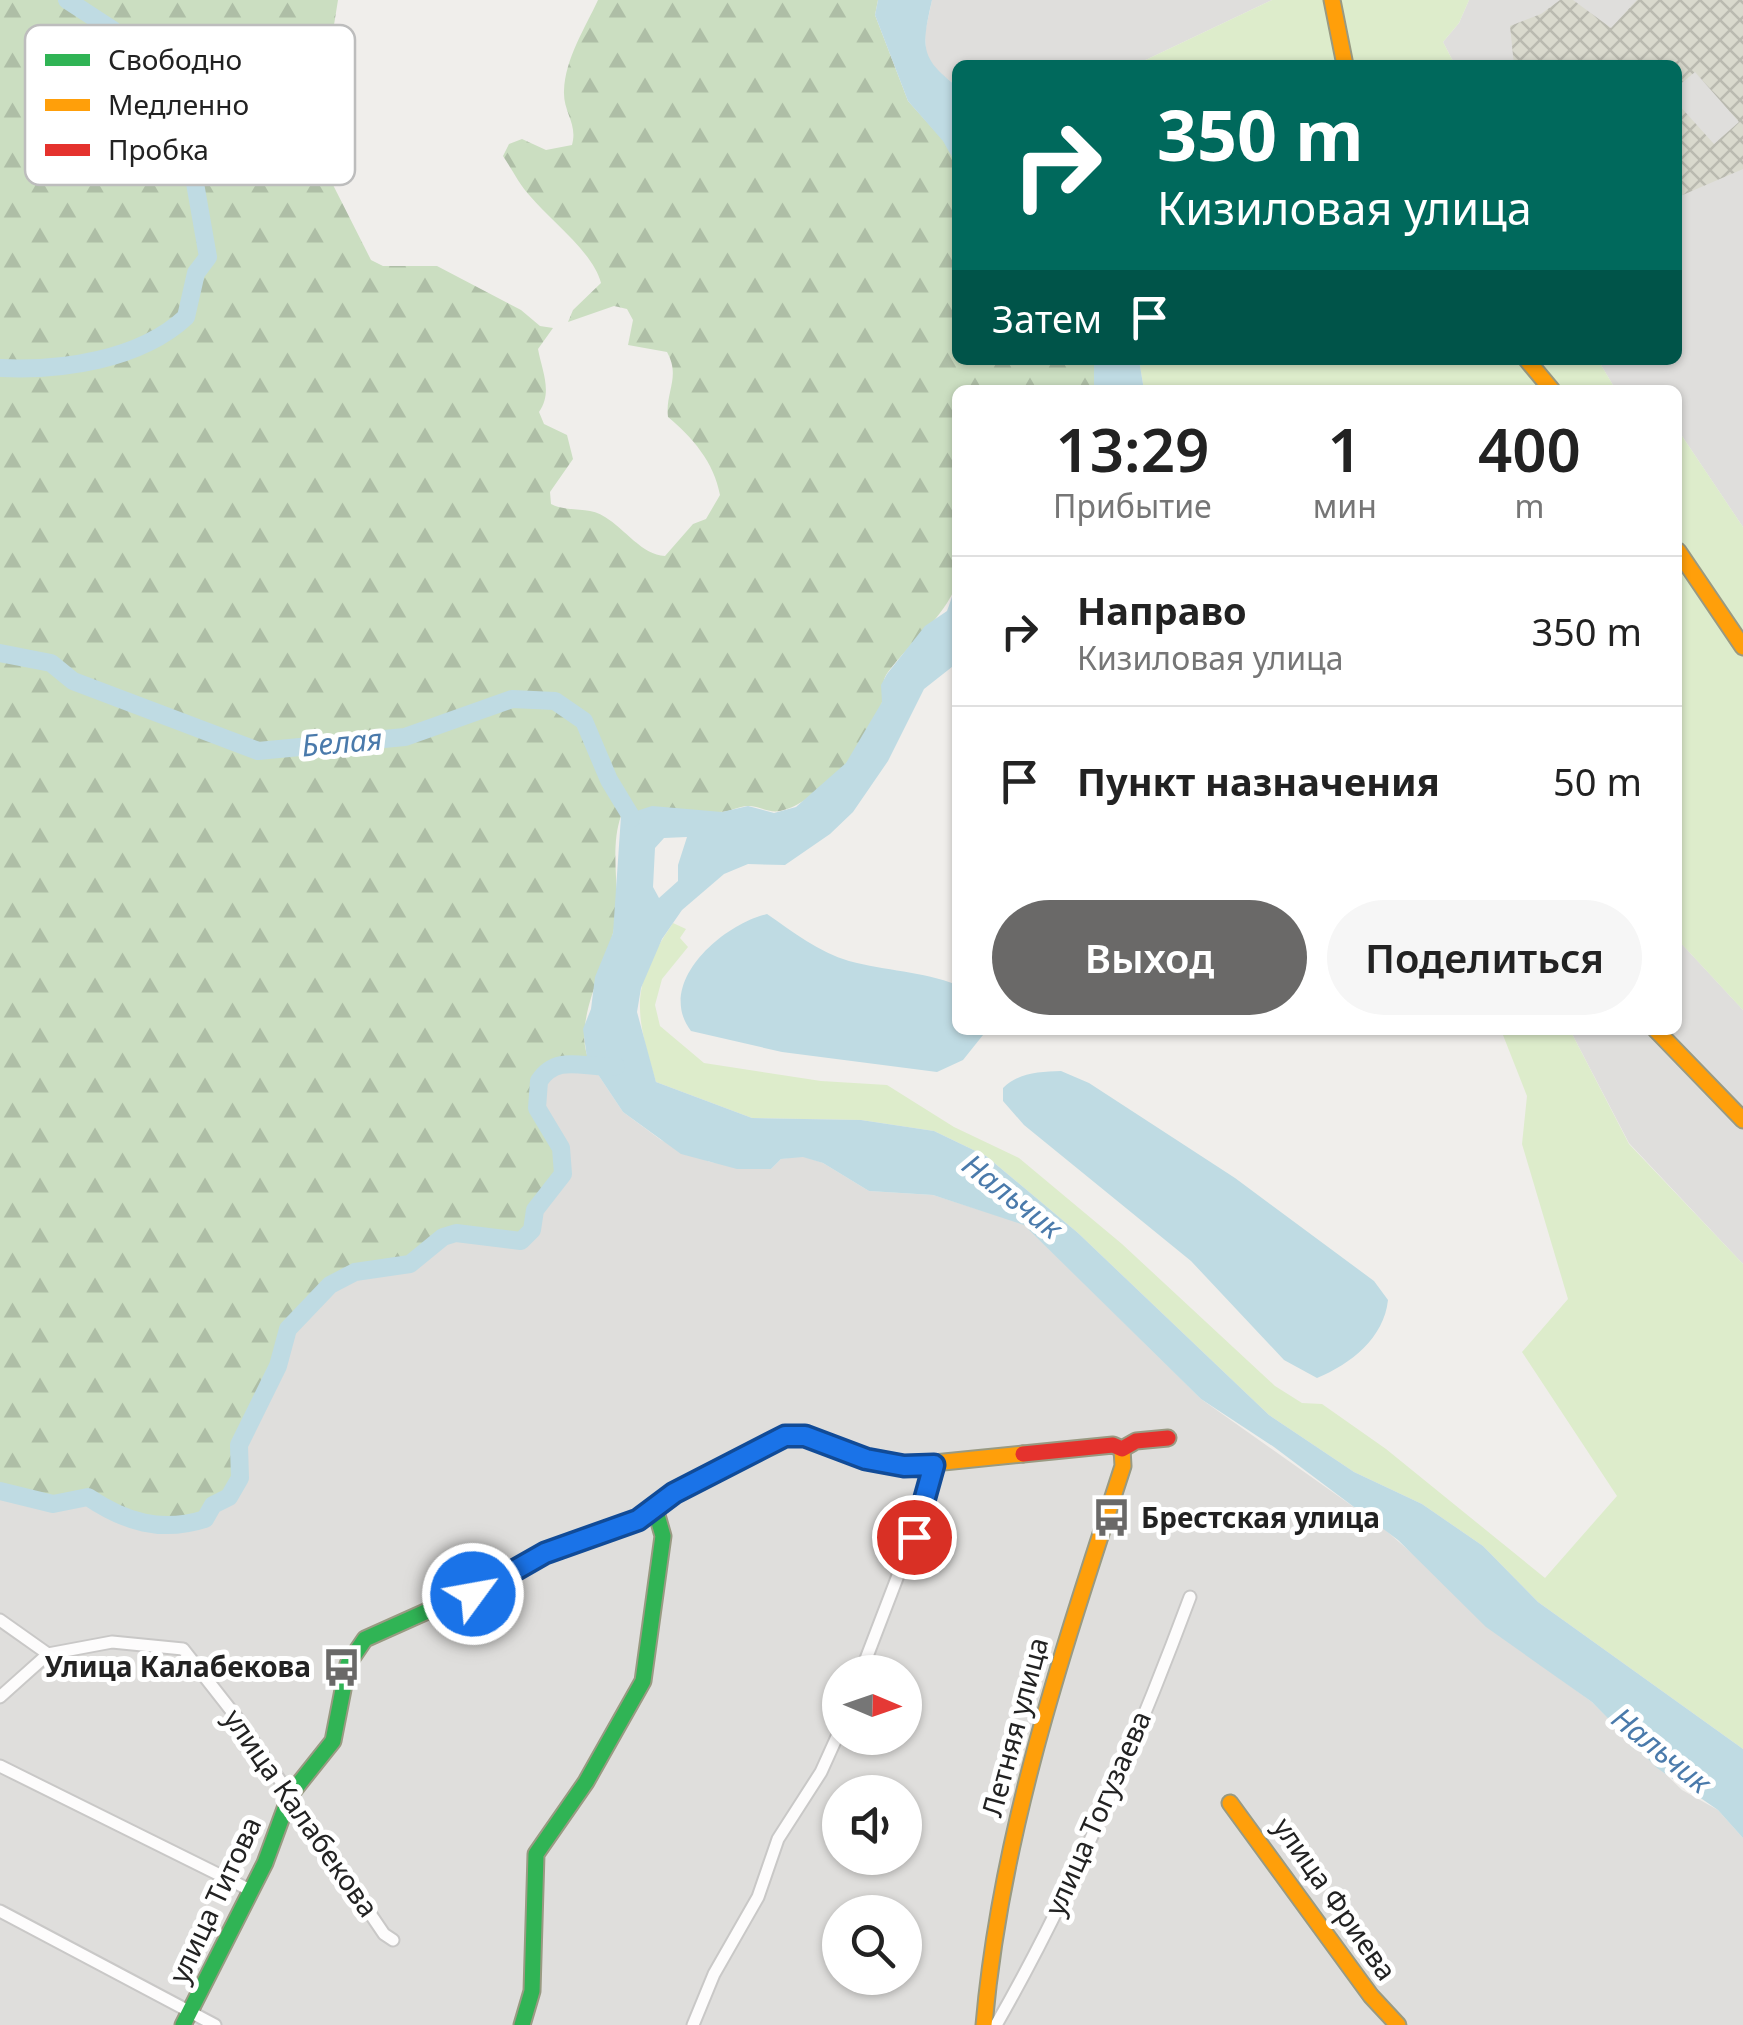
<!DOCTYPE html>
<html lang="ru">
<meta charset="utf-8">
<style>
:root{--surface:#fff;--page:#f6f6f6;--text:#222;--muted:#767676;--line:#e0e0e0;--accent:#6a6968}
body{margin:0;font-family:"Noto Sans",sans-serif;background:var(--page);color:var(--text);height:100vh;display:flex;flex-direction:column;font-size:38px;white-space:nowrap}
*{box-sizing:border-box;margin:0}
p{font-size:32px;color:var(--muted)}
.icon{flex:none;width:55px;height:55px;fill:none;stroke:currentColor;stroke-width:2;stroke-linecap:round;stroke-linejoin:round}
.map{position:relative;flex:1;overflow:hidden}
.drawer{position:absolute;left:952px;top:385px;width:730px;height:650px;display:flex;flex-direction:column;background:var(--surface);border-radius:15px;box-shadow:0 2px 8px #0004}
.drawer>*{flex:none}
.banner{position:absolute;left:952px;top:60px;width:730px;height:305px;border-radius:15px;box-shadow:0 2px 8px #0004;background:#00695c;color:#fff;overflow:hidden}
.needle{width:65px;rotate:92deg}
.buttons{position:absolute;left:822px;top:1655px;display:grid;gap:20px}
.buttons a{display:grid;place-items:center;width:100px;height:100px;border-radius:50%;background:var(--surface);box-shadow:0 2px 8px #0004;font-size:50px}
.pin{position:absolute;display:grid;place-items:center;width:85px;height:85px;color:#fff;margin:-42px;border:5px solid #fff;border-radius:50%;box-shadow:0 2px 10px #0007}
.me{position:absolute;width:110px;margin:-55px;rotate:58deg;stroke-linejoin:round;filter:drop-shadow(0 0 8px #0008)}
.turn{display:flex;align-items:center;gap:35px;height:210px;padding:0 40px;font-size:45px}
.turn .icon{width:130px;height:130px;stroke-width:2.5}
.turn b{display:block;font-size:70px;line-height:85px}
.then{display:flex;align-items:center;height:95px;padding:0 40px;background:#0003;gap:20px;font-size:38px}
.eta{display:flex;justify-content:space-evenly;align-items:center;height:170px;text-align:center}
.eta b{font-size:60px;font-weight:600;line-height:70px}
.primary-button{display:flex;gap:20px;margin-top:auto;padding:20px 40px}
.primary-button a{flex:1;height:115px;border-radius:60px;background:var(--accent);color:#fff;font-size:40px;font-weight:600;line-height:115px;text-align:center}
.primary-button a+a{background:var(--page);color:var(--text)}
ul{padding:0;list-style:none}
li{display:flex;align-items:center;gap:30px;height:150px;padding:0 40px;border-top:2px solid var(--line)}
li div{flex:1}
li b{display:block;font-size:38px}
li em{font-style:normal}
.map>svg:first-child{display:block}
.residential{fill:#dfdedc;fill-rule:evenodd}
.construction{fill:url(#construction-cross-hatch)}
.forest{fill:url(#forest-firs)}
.garden{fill:#ddeccb}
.water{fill:#bfdbe3;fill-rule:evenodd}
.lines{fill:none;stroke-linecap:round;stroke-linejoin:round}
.river{stroke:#bfdbe3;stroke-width:18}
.street-casing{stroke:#c9c8c7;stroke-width:15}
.fast-casing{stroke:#999a82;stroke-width:19}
.slow-casing{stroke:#999a82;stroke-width:19}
.jam-casing{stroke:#999a82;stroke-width:19}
.street{stroke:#fdfcfc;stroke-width:11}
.fast{stroke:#30b455;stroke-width:15}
.slow{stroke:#ff9f0a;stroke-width:15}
.jam{stroke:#e5322d;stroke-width:15}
.route-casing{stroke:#114b97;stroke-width:25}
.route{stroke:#1a73e8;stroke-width:18}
.labels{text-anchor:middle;stroke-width:10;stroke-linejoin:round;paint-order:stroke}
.poi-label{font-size:28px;font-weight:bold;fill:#222;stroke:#fff;text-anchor:start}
.street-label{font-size:28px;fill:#222;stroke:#fff}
.water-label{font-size:30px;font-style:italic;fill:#4a7aab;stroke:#fff}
.key{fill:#fff;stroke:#bdbdbd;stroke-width:2.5}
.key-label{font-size:28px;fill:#222}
</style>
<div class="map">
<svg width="1743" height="2025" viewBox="0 0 1743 2025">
<defs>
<pattern id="construction-cross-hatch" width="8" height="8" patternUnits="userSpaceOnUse" patternTransform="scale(2.5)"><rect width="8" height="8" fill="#d9d9cd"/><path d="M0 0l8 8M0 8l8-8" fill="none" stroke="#babab0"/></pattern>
<pattern id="forest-firs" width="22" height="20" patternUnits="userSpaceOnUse" patternTransform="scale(2.5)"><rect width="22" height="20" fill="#cbdec1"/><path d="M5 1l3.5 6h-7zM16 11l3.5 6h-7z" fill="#aebea6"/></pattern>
</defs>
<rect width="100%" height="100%" fill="#f0eeeb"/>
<g class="residential">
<polygon points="932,0 1272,0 1135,65 958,65 957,86 932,68 926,54 925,33"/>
<polygon points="1469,0 1743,0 1743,527 1678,430 1678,390 1616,390 1598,360 1678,360 1678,65 1455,65 1443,42 1459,23"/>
<polygon points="1678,940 1743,1010 1743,1264 1629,1143 1570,1030 1678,1030"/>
<path d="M 565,1062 L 593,1067 L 623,1112 L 661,1140 L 710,1162 L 771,1169 L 781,1159 L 803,1156 L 823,1163 L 869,1191 L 933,1195 L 1024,1224 L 1201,1399 L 1382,1527 L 1530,1657 L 1592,1702 L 1682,1790 L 1718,1810 L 1743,1838 L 1743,2025 L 0,2025 L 0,1491 L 67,1502 L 88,1497 L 103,1510 L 153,1528 L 205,1519 L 240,1478 L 239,1445 L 272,1380 L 288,1329 L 330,1285 L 355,1272 L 403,1266 L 456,1233 L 511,1242 L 521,1241 L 532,1230 L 557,1141 L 542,1123 L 537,1108 L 539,1081 L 554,1065 ZM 840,1672 L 905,1672 L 905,1738 L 840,1738 ZM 840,1792 L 905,1792 L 905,1858 L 840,1858 ZM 840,1912 L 905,1912 L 905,1978 L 840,1978 Z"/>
</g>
<polygon class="construction" points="1560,0 1573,0 1611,28 1637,0 1743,0 1743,169 1678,197 1678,104 1714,144 1739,122 1695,72 1678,86 1678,65 1514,65 1510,26 1541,14"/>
<path class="forest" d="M 0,0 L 338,0 L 324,87 L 349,131 L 349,144 L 329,177 L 371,260 L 383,266 L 437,266 L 521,310 L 540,326 L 553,328 L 538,349 C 542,371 553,392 539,412 L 544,424 L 567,435 L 573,459 L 550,492 L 551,504 C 569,513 589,506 605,517 C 625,529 642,555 665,556 L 693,524 L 706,519 L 720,495 C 714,462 692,437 668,417 C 665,392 681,377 667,352 L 628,345 L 633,320 L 627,309 L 614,306 L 568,322 L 573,310 L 601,283 C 593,252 550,220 530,196 C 519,184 512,169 503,156 L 509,144 L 522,139 L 546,150 L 572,145 C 578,124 563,112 564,91 C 565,59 585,28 598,0 L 878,0 L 875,15 L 908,101 L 944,141 L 957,166 L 958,360 L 1094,360 L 1094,390 L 958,390 L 957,583 C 943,620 912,640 888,672 C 880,683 885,690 882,702 C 875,739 817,804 780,811 C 769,813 761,807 750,806 C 740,805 730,812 720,812 C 680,813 663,803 621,816 C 608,853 623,896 613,933 C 604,971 568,1031 593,1067 C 570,1063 553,1059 539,1081 L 537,1108 L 561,1148 L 563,1174 L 535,1210 L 532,1230 L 521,1241 L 456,1233 L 443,1237 L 410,1264 L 355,1272 L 330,1285 L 288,1329 L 278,1366 L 239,1445 L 237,1458 L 242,1469 C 235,1494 216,1500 205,1519 C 171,1529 134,1529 102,1509 C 94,1504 91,1499 82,1496 L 53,1504 L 0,1491 Z"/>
<g class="garden">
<polygon points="1272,0 1469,0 1459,23 1443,42 1455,65 1135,65"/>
<polygon points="1139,360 1598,360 1616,390 1144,390"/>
<polygon points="1678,430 1743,527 1743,1010 1678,940"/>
<path d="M 673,923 L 686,929 L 680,938 L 688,947 L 662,979 L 655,1005 L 660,1026 L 704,1063 L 821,1081 L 887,1085 L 954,1127 L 1019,1158 L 1122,1244 L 1275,1386 L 1302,1403 L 1322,1404 L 1386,1449 L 1545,1578 L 1617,1496 L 1522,1352 L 1568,1299 L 1522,1144 L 1527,1096 L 1501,1030 L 1570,1030 L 1629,1144 L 1743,1264 L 1743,1749 L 1538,1602 L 1483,1546 L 1422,1504 L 1354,1472 L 1269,1415 L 1078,1233 L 986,1156 L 934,1131 L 861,1120 L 752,1118 L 656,1082 C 635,1012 629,987 673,923 Z"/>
</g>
<g class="water">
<path d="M 878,0 L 932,0 C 922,45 919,58 957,86 L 957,166 L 943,141 L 908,101 L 875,15 Z"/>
<polygon points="1094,360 1139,360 1144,390 1094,390"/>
<path d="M 957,583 L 957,663 L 924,689 L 888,761 L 853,812 L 830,834 L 785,865 L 748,864 L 724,874 L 682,910 L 662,939 L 641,988 L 637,1012 L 656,1082 L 752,1118 L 861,1120 L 934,1131 L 986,1156 L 1078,1233 L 1269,1415 L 1354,1472 L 1422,1504 L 1483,1546 L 1538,1602 L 1743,1749 L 1743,1838 L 1718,1810 L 1657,1768 L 1592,1702 L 1486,1627 L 1398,1540 L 1274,1447 L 1201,1399 L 1024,1225 L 933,1195 L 869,1191 L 823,1163 L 803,1157 L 781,1159 L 771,1169 L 737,1169 L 681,1154 L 623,1112 L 587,1058 L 583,1029 L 591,1009 L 595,977 L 613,933 L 621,816 L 652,806 L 722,812 L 748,806 L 774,813 L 796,807 L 846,763 L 882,702 L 881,685 L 887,674 L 925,626 L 947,611 ZM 687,837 L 678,865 L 678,881 L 659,898 L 653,887 L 655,848 L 664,838 Z"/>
<path d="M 767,914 C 793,932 819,952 849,961 C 886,971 922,971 957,985 L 958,1030 L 987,1030 L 963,1060 L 937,1072 L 782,1052 L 691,1031 C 655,984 721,925 767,914 Z"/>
<path d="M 1061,1071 L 1089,1083 L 1235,1178 L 1374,1281 L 1388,1300 C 1384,1338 1351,1364 1317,1378 L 1284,1360 L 1191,1261 L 1024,1125 L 1003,1101 L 1003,1088 C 1019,1072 1040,1072 1061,1071 Z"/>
</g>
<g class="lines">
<g class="river">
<path d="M 0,368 C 61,371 140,360 186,317 L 196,273 L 208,257 L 192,166 L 163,111 L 153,78 L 113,30 L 67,0"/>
<polyline points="0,653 51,663 73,681 258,751 405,737 512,699 555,701 584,721 609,780 632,818"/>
<path d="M 0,1491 L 53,1504 L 88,1497 C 125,1522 161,1533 205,1519 L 213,1505 L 229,1497 L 240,1478 L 239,1445 L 278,1366 L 288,1329 L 330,1285 L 355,1272 L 410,1264 L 443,1237 L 456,1233 L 521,1241 L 532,1230 L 535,1210 L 563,1174 L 561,1148 L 537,1108 L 539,1081 C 558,1052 587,1070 616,1066"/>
</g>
<defs>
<g id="street">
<polyline points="0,1620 48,1654 112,1642 183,1649 241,1723 384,1934 393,1940"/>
<polyline points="861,1672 925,1505 934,1465"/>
<polyline points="0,1697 48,1654"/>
<polyline points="0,1766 250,1890"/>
<polyline points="0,1911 215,2025"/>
<polyline points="693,2025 714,1974 758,1897 778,1839 821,1772 840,1730"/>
<path d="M 996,2025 C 1073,1891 1136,1742 1190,1597"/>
</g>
<g id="fast">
<polyline points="183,2025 265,1863 290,1795 333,1741 348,1664 365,1639 508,1575"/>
<polyline points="522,2025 532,1991 536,1854 586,1782 643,1681 663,1536 655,1508"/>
</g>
<g id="slow">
<polyline points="1332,0 1345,65"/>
<polyline points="1527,360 1552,390"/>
<polyline points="1678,551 1743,647"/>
<polyline points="1656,1030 1743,1120"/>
<polyline points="508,1575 545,1553 629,1525 674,1493 785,1435 801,1434 851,1455 904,1466 1023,1454"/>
<polyline points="1230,1803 1371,1996 1398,2025"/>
<path d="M 984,2025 C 1001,1831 1063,1651 1123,1466 L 1122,1449"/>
</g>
<polyline id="jam" points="1023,1454 1113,1445 1122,1449 1136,1441 1168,1438"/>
</defs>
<use href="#street" class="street-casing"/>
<use href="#fast" class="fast-casing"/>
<use href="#slow" class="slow-casing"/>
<use href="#jam" class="jam-casing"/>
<use href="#street" class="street"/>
<use href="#fast" class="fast"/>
<use href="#slow" class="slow"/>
<use href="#jam" class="jam"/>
</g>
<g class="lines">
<defs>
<polyline id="route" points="473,1594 545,1553 638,1520 674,1493 785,1436 805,1436 866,1459 904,1466 934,1465 914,1537"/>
</defs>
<use href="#route" class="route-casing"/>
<use href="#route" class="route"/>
</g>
<defs>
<symbol id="bus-bare" viewBox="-9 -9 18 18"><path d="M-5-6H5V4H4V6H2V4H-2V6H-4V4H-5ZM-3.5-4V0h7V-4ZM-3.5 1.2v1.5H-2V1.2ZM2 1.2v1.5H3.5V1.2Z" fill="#6a6968" stroke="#fff" stroke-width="2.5" paint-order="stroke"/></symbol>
</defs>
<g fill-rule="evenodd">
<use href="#bus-bare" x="1084" y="1490" width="55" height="55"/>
<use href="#bus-bare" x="314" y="1640" width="55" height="55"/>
</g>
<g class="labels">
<g class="poi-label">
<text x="1141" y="1528">Брестская улица</text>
<text x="311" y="1677" text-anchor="end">Улица Калабекова</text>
</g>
<g class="street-label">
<text transform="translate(1015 1727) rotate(-75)" y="10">Летняя улица</text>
<text transform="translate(301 1813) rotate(55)" y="10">улица Калабекова</text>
<text transform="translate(1098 1813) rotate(-66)" y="10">улица Тогузаева</text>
<text transform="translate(1335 1899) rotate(55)" y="10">улица Фриева</text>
<text transform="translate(215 1900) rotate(-65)" y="10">улица Титова</text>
</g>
<g class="water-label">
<text transform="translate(342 743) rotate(-5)" y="10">Белая</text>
<text transform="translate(1012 1197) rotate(38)" y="10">Нальчик</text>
<text transform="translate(1661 1751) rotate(39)" y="10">Нальчик</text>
</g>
</g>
<rect x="25" y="25" width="330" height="160" rx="15" class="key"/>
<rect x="45" y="54" width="45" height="12" fill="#30b455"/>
<rect x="45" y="99" width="45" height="12" fill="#ff9f0a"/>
<rect x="45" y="144" width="45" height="12" fill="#e5322d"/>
<g class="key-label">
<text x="108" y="70">Свободно</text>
<text x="108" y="115">Медленно</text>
<text x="108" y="160">Пробка</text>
</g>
</svg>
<div class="buttons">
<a><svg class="needle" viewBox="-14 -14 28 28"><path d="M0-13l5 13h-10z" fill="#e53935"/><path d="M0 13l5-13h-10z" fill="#767676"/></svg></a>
<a><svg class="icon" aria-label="sound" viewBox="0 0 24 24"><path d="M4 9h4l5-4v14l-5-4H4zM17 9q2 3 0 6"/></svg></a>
<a><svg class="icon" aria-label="search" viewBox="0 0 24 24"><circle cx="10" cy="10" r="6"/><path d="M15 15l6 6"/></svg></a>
</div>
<div class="pin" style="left:914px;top:1537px;background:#d93025"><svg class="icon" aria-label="arrive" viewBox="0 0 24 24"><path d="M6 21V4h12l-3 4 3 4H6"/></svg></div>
<svg class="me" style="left:473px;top:1594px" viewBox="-20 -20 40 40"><circle r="17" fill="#1a73e8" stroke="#fff" stroke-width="3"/><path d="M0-11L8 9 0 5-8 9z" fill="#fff"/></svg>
<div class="banner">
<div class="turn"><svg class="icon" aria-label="right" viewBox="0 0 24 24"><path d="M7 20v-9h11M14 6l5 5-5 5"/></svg><div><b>350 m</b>Кизиловая улица</div></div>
<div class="then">Затем<svg class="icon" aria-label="arrive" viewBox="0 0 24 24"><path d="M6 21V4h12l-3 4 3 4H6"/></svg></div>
</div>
<section class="drawer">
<div class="eta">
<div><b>13:29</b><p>Прибытие</p></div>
<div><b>1</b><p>мин</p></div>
<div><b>400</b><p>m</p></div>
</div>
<ul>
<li><svg class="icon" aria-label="right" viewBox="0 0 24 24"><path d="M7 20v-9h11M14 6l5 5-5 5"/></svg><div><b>Направо</b><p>Кизиловая улица</p></div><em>350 m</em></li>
<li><svg class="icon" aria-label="arrive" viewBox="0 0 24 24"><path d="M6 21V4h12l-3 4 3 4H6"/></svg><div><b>Пункт назначения</b></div><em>50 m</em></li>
</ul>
<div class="primary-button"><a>Выход</a><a>Поделиться</a></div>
</section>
</div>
